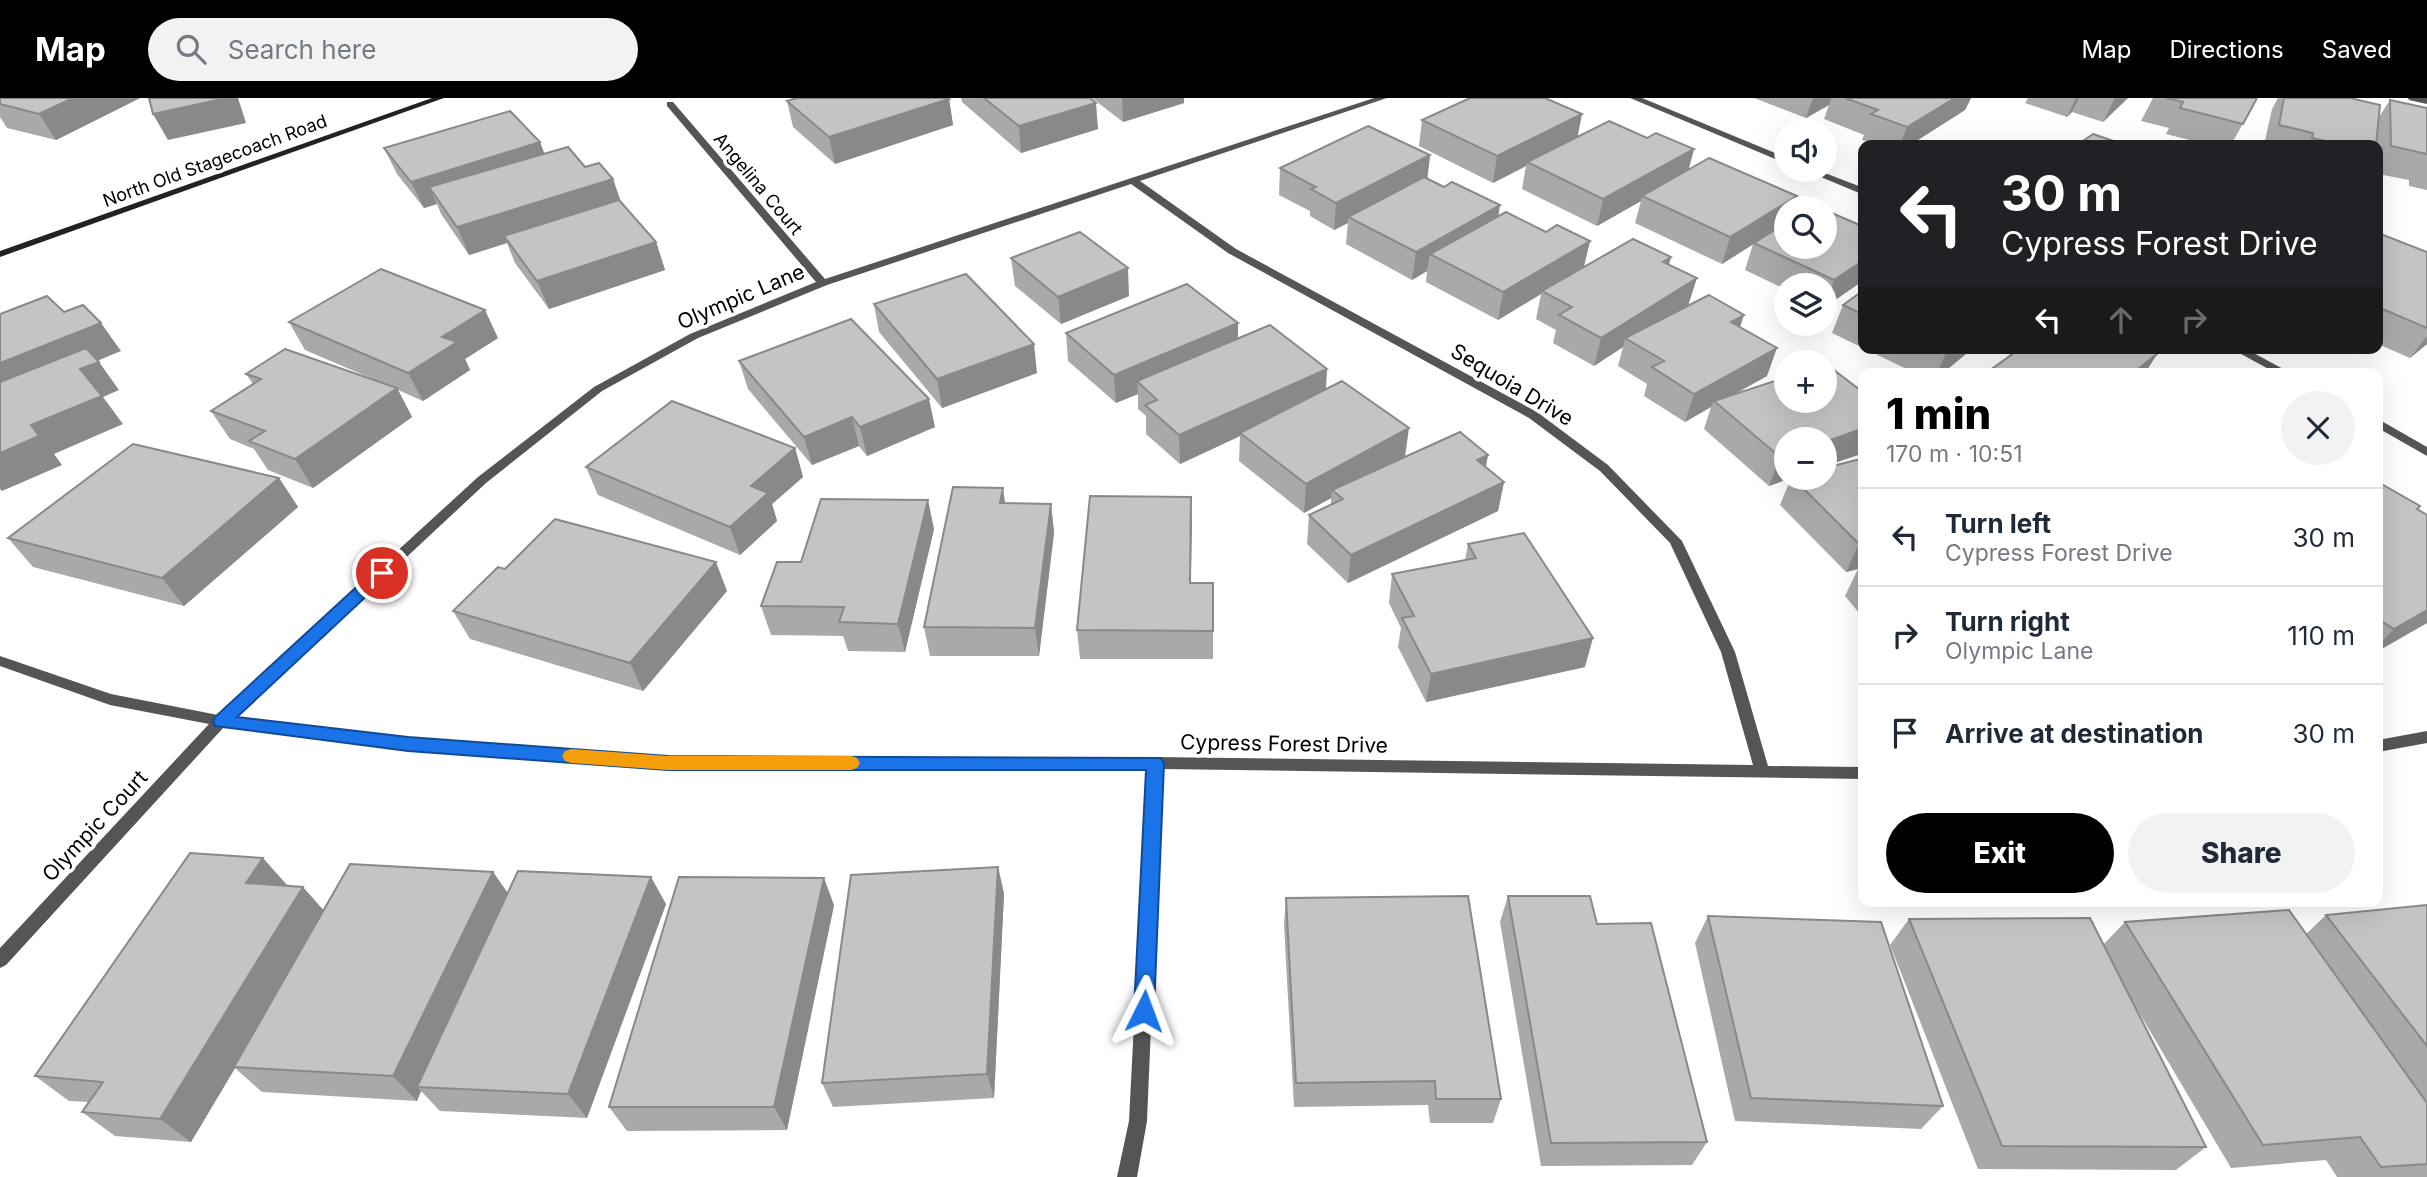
<!DOCTYPE html>
<meta charset="utf-8">
<style>
:root{--surface:#fff;--page:#f2f2f3;--text:#1f2937;--muted:#747a83;--line:#e0e1e3;--accent:#000}
body{margin:0;font-family:Inter,sans-serif;background:var(--page);color:var(--text);height:100vh;display:flex;flex-direction:column;font-size:26px;white-space:nowrap}
*{box-sizing:border-box;margin:0}
p{font-size:23px;color:var(--muted)}
.icon{flex:none;width:38px;height:38px;fill:none;stroke:currentColor;stroke-width:2;stroke-linecap:round;stroke-linejoin:round}
.map{position:relative;flex:1;overflow:hidden}
.drawer{position:absolute;left:1858px;top:270px;width:525px;height:539px;display:flex;flex-direction:column;background:var(--surface);border-radius:14px;box-shadow:0 7px 28px #0002}
.drawer>*{flex:none}
.hud{position:absolute;left:1858px;top:42px;width:525px;height:214px;border-radius:14px;box-shadow:0 7px 28px #0002;background:#202124;color:#fff;overflow:hidden}
.fabs{position:absolute;left:1774px;top:21px;display:grid;gap:14px}
.fabs a{display:grid;place-items:center;width:63px;height:63px;border-radius:50%;background:var(--surface);box-shadow:0 7px 28px #0002;font-size:35px}
.pin{position:absolute;display:grid;place-items:center;width:60px;height:60px;color:#fff;margin:-30px;border:4px solid #fff;border-radius:50%;box-shadow:0 2px 7px #0007}
.me{position:absolute;width:77px;margin:-38px;rotate:3deg;stroke-linejoin:round;filter:drop-shadow(0 0 5px #0008)}
.turn{display:flex;align-items:center;gap:24px;height:147px;padding:0 28px;font-size:32px}
.turn .icon{width:91px;height:91px;stroke-width:2.5}
.turn b{display:block;font-size:49px;line-height:60px}
.lanes{display:flex;align-items:center;height:66px;padding:0 28px;background:#0003;justify-content:center;gap:35px;direction:ltr}
.lanes .off{opacity:.35}
.round{display:grid;place-items:center;flex:none;width:74px;height:74px;border-radius:37px;background:var(--page)}
.overview{display:flex;align-items:center;justify-content:space-between;height:119px;padding:0 28px}
h1{font-size:42px;font-weight:800;line-height:52px;color:var(--accent)}
.button{display:flex;gap:14px;margin-top:auto;padding:14px 28px}
.button a{flex:1;height:80px;border-radius:42px;background:var(--accent);color:#fff;font-size:28px;font-weight:800;line-height:80px;text-align:center}
.button a+a{background:var(--page);color:var(--text)}
ul{padding:0;list-style:none}
li{display:flex;align-items:center;gap:21px;height:98px;padding:0 28px;border-top:2px solid var(--line)}
li div{flex:1}
li b{display:block;font-size:26px}
li em{font-style:normal}
header{display:flex;align-items:center;gap:42px;box-sizing:border-box;height:98px;padding:0 35px;background:var(--accent);color:#fff}
header strong{font-size:33px}
nav{display:flex;gap:38px;margin-inline-start:auto;font-size:24px}
.search{width:490px;height:63px;background:var(--page);display:flex;align-items:center;gap:18px;box-sizing:border-box;padding:0 24px;border-radius:38px;color:var(--muted);font-size:26px}
.map>svg:first-child{display:block}
.lines{fill:none;stroke-linecap:round;stroke-linejoin:round}
.street{fill:#555;fill-rule:evenodd}
.secondary{fill:#222;fill-rule:evenodd}
.wall{fill:#a9a9a9}
.shaded-wall{fill:#898989}
.building{fill:#c4c4c4;stroke:#898989;stroke-width:2}
.route{fill:#1a73e8;stroke:#114b97;stroke-width:2}
.slow{fill:#f59e0b}
.labels{text-anchor:middle;stroke-width:7;stroke-linejoin:round;paint-order:stroke}
.far-street-label{font-size:18px;fill:#000;stroke:#fff}
.street-label{font-size:21px;fill:#000;stroke:#fff}
</style>
<header>
<strong>Map</strong>
<div class="search"><svg class="icon" aria-label="search" viewBox="0 0 24 24"><circle cx="10" cy="10" r="6"/><path d="M15 15l6 6"/></svg>Search here</div>
<nav><a>Map</a><a>Directions</a><a>Saved</a></nav>
</header>
<div class="map">
<svg width="2427" height="1079" viewBox="0 0 2427 1079">
<rect width="100%" height="100%" fill="#fff"/>
<g class="lines">
<g class="street">
<path d="M 1374,0 L 1387,0 L 1140,83 L 1236,151 L 1537,314 L 1608,367 L 1682,443 L 1735,554 L 1768,668 L 1864,669 L 1864,681 L 1162,671 L 1147,1023 L 1137,1079 L 1117,1079 L 1129,1023 L 1147,671 L 668,671 L 408,652 L 224,629 L 6,867 L 0,870 L 0,850 L 209,626 L 110,607 L 0,568 L 0,558 L 111,596 L 218,617 L 478,379 L 594,289 L 690,236 L 816,184 L 667,8 L 667,4 L 673,4 L 825,181 ZM 1131,86 L 1228,155 L 1529,320 L 1600,373 L 1670,445 L 1721,554 L 1753,667 L 1155,659 L 668,659 L 408,640 L 235,619 L 486,385 L 602,293 L 698,240 L 827,187 Z"/>
<polygon points="1630,0 1642,0 1787,60 1787,66"/>
<polygon points="2408,0 2427,0 2427,6 2409,2"/>
<polygon points="1804,72 1817,72 1864,90 1864,97"/>
<polygon points="2230,250 2244,250 2291,275 2276,275"/>
<polygon points="2378,321 2427,349 2427,358 2378,330"/>
<polygon points="2427,633 2427,645 2378,654 2378,642"/>
</g>
<polygon class="secondary" points="432,0 444,0 0,159 0,153"/>
</g>
<g class="wall">
<polygon points="0,0 140,0 56,42 7,30 0,19"/>
<polygon points="961,0 1090,0 1098,31 1021,55 962,4"/>
<polygon points="1092,0 1184,0 1184,5 1123,24"/>
<polygon points="1754,0 1971,0 1965,12 1910,47 1876,47 1862,42 1864,37 1824,21 1829,7 1806,20"/>
<polygon points="2028,0 2128,0 2103,24 2072,14 2067,19 2025,5"/>
<polygon points="2153,0 2257,0 2231,47 2209,47 2166,36 2169,30 2141,23"/>
<polygon points="2278,0 2350,0 2379,19 2390,2 2427,10 2427,92 2409,88 2409,82 2378,76 2378,47 2264,47 2272,11"/>
<polygon points="949,1 953,27 835,66 793,29 787,3"/>
<polygon points="1422,22 1577,39 1647,40 1694,51 1688,72 1797,98 1792,110 1787,110 1787,149 1864,129 1864,182 1825,209 1825,187 1787,187 1787,192 1745,172 1753,146 1722,166 1635,125 1641,103 1597,128 1522,91 1526,68 1493,85 1419,48"/>
<polygon points="540,44 544,56 585,69 613,81 621,104 656,144 665,172 549,211 515,165 507,145 469,157 441,116 437,106 424,110 397,76 384,50"/>
<polygon points="1430,57 1427,81 1498,118 1546,134 1590,143 1584,169 1671,159 1669,167 1688,208 1740,229 1767,278 1736,295 1864,295 1864,355 1825,368 1825,341 1787,380 1825,380 1864,360 1864,521 1845,498 1858,471 1846,474 1780,407 1791,380 1769,388 1704,331 1711,309 1685,324 1644,298 1647,286 1618,268 1623,249 1594,268 1553,245 1556,232 1536,221 1541,196 1498,222 1426,184 1427,173 1412,182 1346,146 1348,125 1334,132 1310,118 1310,113 1279,97 1280,70"/>
<polygon points="2378,135 2427,154 2427,246 2410,260 2378,246"/>
<polygon points="1011,160 1129,198 1061,226 1015,188"/>
<polygon points="1864,192 1864,250 1973,250 1943,275 1915,275 1832,235 1843,207"/>
<polygon points="874,206 1037,275 942,310 879,234"/>
<polygon points="289,224 498,240 465,261 470,272 423,303 398,292 412,319 313,390 268,372 254,351 230,341 211,313 253,286 246,276 382,285 305,252"/>
<polygon points="1066,235 1238,240 1327,271 1326,291 1405,359 1488,357 1486,369 1504,384 1498,413 1348,485 1307,446 1309,417 1331,407 1331,400 1304,415 1239,363 1240,338 1180,366 1146,336 1146,318 1138,311 1138,296 1116,305 1068,263"/>
<polygon points="2007,250 2145,250 2157,256 2145,275 1986,275 2011,257 2005,255"/>
<polygon points="739,263 935,329 867,358 859,348 812,367 748,291"/>
<polygon points="795,350 803,379 772,406 777,423 740,457 598,397 586,369"/>
<polygon points="279,380 298,409 184,508 33,469 8,440"/>
<polygon points="2378,384 2420,408 2418,411 2427,417 2427,525 2378,553"/>
<polygon points="1191,399 1191,485 1213,485 1213,561 1080,561 1077,532"/>
<polygon points="1006,405 1051,406 1054,435 1039,558 930,558 924,529"/>
<polygon points="934,431 905,554 848,553 843,538 771,537 761,508 801,464"/>
<polygon points="1468,446 1585,569 1426,604 1398,549 1401,530 1389,505 1392,476 1465,462"/>
<polygon points="505,471 727,493 643,593 470,541 453,513"/>
<polygon points="998,769 1004,796 994,1000 833,1009 822,985"/>
<polygon points="493,774 508,796 666,806 587,1020 440,1013 421,993 417,1003 262,994 235,970 191,1044 115,1038 82,1014 89,1004 69,1003 35,978 287,787 286,788 324,812"/>
<polygon points="1508,798 1597,826 1707,1044 1692,1067 1541,1068 1500,824"/>
<polygon points="1286,800 1501,1001 1493,1025 1430,1025 1428,1007 1294,1009 1284,827"/>
<polygon points="834,807 787,1032 627,1033 609,1009"/>
<polygon points="2427,807 2427,1079 2337,1079 2326,1062 2231,1070 2131,901 2206,1049 2176,1072 1978,1071 1890,847 1909,821 2103,847 2125,824 2306,836 2326,817"/>
<polygon points="1708,818 1943,1008 1921,1031 1735,1023 1695,845"/>
</g>
<g class="shaded-wall">
<polygon points="73,0 140,0 56,42 39,16"/>
<polygon points="227,0 238,0 246,25 168,42 153,16"/>
<polygon points="1122,0 1184,0 1184,5 1123,24"/>
<polygon points="1813,0 1831,0 1829,7 1806,20"/>
<polygon points="1955,0 1971,0 1965,12 1910,47 1900,47 1907,29"/>
<polygon points="2076,0 2079,0 2072,14 2067,19"/>
<polygon points="2115,0 2128,0 2103,24"/>
<polygon points="949,1 953,27 835,66 829,39"/>
<polygon points="1096,5 1098,31 1021,55 1019,28"/>
<polygon points="1582,16 1577,42 1527,64 1526,68 1493,85 1497,58"/>
<polygon points="540,44 550,70 429,89 437,106 424,110 411,84"/>
<polygon points="1694,51 1687,78 1642,98 1641,103 1597,128 1603,101"/>
<polygon points="1430,57 1427,84 1348,119 1348,125 1334,132 1336,105"/>
<polygon points="613,81 622,108 504,138 507,145 469,157 457,129"/>
<polygon points="1797,98 1792,110 1787,110 1787,125 1722,166 1730,139"/>
<polygon points="1500,107 1496,134 1430,156 1427,173 1412,182 1416,154"/>
<polygon points="1590,143 1583,171 1542,193 1541,196 1498,222 1503,194"/>
<polygon points="656,144 665,172 549,211 537,183"/>
<polygon points="1671,159 1663,187 1663,164"/>
<polygon points="1864,162 1864,182 1825,209 1834,182"/>
<polygon points="1128,170 1129,198 1061,226 1058,199"/>
<polygon points="1697,180 1688,208 1625,240 1623,249 1594,268 1601,240"/>
<polygon points="485,212 498,240 465,261 470,272 423,303 408,275 442,239"/>
<polygon points="1744,217 1735,245 1731,224"/>
<polygon points="101,225 121,253 0,303 0,265"/>
<polygon points="1238,225 1238,253 1137,283 1138,296 1116,305 1114,277"/>
<polygon points="2427,238 2427,246 2410,260"/>
<polygon points="1034,246 1037,275 942,310 937,281"/>
<polygon points="1777,250 1767,278 1717,306 1714,303 1711,309 1685,324 1694,296"/>
<polygon points="1952,250 1973,250 1943,275 1937,275 1946,255"/>
<polygon points="2157,256 2145,275 2133,275"/>
<polygon points="99,264 119,292 103,299 123,326 54,356 62,367 2,393 0,391 0,355 31,327 80,271"/>
<polygon points="1327,271 1325,299 1240,335 1240,338 1180,366 1179,337"/>
<polygon points="397,290 412,319 313,390 295,361"/>
<polygon points="929,301 935,329 867,358 860,329"/>
<polygon points="852,319 859,348 812,367 804,339"/>
<polygon points="1409,330 1405,359 1332,392 1331,400 1304,415 1306,386"/>
<polygon points="1864,330 1864,355 1825,368 1825,344"/>
<polygon points="795,350 803,379 772,406 777,423 740,457 730,429 751,388"/>
<polygon points="1488,357 1482,385 1477,362"/>
<polygon points="1787,357 1787,380 1791,380 1769,388 1780,359"/>
<polygon points="279,380 298,409 184,508 162,480"/>
<polygon points="1504,384 1498,413 1348,485 1351,457"/>
<polygon points="1003,390 1007,418 1000,405"/>
<polygon points="1191,399 1192,427 1190,513 1190,485"/>
<polygon points="928,402 934,431 905,554 898,526"/>
<polygon points="1051,406 1054,435 1039,558 1035,530"/>
<polygon points="1864,444 1864,469 1859,469 1858,471 1846,474 1859,446"/>
<polygon points="716,464 727,493 643,593 630,565"/>
<polygon points="2427,512 2427,525 2378,553 2378,548 2394,531"/>
<polygon points="1593,540 1585,569 1426,604 1431,576"/>
<polygon points="263,760 287,787 271,812 246,785"/>
<polygon points="998,769 1004,796 994,1000 987,976"/>
<polygon points="493,774 512,801 417,989 421,993 417,1003 393,978"/>
<polygon points="651,779 666,806 587,1020 568,996"/>
<polygon points="824,780 834,807 787,1032 774,1009"/>
<polygon points="303,789 327,816 191,1044 160,1021"/>
</g>
<g class="building">
<polygon points="0,0 73,0 39,16 0,6"/>
<polygon points="149,0 227,0 153,16"/>
<polygon points="797,0 947,0 949,1 829,39 787,3"/>
<polygon points="984,0 1090,0 1096,5 1019,28"/>
<polygon points="1470,0 1545,0 1582,16 1497,58 1422,22"/>
<polygon points="1845,0 1955,0 1907,29 1871,16 1878,12"/>
<polygon points="2166,0 2257,0 2243,26 2180,10 2183,4"/>
<polygon points="2284,0 2350,0 2380,7 2376,47 2342,47 2312,40 2313,35 2279,27"/>
<polygon points="2390,2 2427,10 2427,57 2427,56 2391,48"/>
<polygon points="510,13 540,44 411,84 384,50"/>
<polygon points="1609,23 1647,40 1656,35 1694,51 1603,101 1527,64"/>
<polygon points="1368,28 1430,57 1336,105 1311,91 1316,89 1280,70"/>
<polygon points="2093,36 2125,47 2077,47"/>
<polygon points="2145,43 2158,47 2139,47"/>
<polygon points="568,49 585,69 599,65 613,81 457,129 429,89"/>
<polygon points="1709,60 1797,98 1730,139 1642,98"/>
<polygon points="1424,79 1444,89 1452,84 1500,107 1416,154 1348,119"/>
<polygon points="619,102 656,144 537,183 504,138"/>
<polygon points="1814,107 1821,110 1809,110"/>
<polygon points="1825,112 1864,129 1864,162 1834,182 1754,145 1787,124 1787,149 1825,149"/>
<polygon points="1506,114 1546,134 1557,127 1590,143 1503,194 1430,156"/>
<polygon points="1080,134 1128,170 1058,199 1011,160"/>
<polygon points="2378,135 2427,154 2427,230 2378,209"/>
<polygon points="1633,141 1671,159 1663,164 1697,180 1601,240 1559,217 1572,209 1542,193"/>
<polygon points="381,171 485,212 442,239 457,244 408,275 289,224"/>
<polygon points="966,176 1034,246 937,281 874,206"/>
<polygon points="1187,186 1238,225 1114,277 1066,235"/>
<polygon points="1864,192 1864,217 1843,207"/>
<polygon points="1709,197 1744,217 1731,224 1777,250 1694,296 1652,269 1664,263 1625,240"/>
<polygon points="47,198 64,214 83,207 101,225 0,265 0,216"/>
<polygon points="851,221 929,301 860,329 852,319 804,339 739,263"/>
<polygon points="1270,227 1327,271 1179,337 1145,307 1157,302 1137,283"/>
<polygon points="86,250 99,264 80,271 102,298 31,327 39,338 0,355 0,284"/>
<polygon points="1936,250 1952,250 1946,255"/>
<polygon points="2021,250 2145,250 2157,256 2133,275 1986,275"/>
<polygon points="285,251 397,290 295,361 249,343 265,333 211,313 261,281 246,276"/>
<polygon points="1826,266 1864,295 1864,330 1825,344 1825,341 1787,341 1787,357 1780,359 1714,303 1787,279 1787,303 1825,303 1825,267"/>
<polygon points="1342,283 1409,330 1306,386 1240,335"/>
<polygon points="672,303 795,350 751,388 768,395 730,429 586,369"/>
<polygon points="1460,334 1488,357 1477,362 1504,384 1351,457 1309,417 1343,401 1332,392"/>
<polygon points="133,346 279,380 162,480 8,440"/>
<polygon points="1864,360 1864,444 1859,446 1793,380 1825,380 1825,370"/>
<polygon points="2378,384 2420,408 2417,411 2427,417 2427,512 2394,531 2378,521"/>
<polygon points="953,389 1003,390 1000,405 1051,406 1035,530 924,529"/>
<polygon points="1090,398 1191,399 1190,485 1213,485 1213,533 1077,532"/>
<polygon points="821,401 928,402 898,526 839,524 844,509 761,508 777,464 801,464"/>
<polygon points="555,421 716,464 630,565 453,513 498,469 505,471"/>
<polygon points="1524,435 1593,540 1431,576 1402,520 1414,518 1392,476 1476,460 1468,446"/>
<polygon points="1864,468 1864,475 1859,469"/>
<polygon points="190,755 263,760 246,785 303,789 160,1021 82,1014 103,984 35,978"/>
<polygon points="350,766 493,774 393,978 234,969"/>
<polygon points="998,769 987,976 822,985 851,777"/>
<polygon points="518,773 651,779 568,996 417,989"/>
<polygon points="679,779 824,780 774,1009 609,1009"/>
<polygon points="1468,798 1501,1001 1436,1001 1435,983 1296,985 1286,800"/>
<polygon points="1508,798 1590,798 1597,826 1651,825 1707,1044 1551,1045"/>
<polygon points="2427,807 2427,948 2326,817"/>
<polygon points="2289,812 2427,1005 2427,1066 2381,1069 2360,1039 2263,1047 2125,824"/>
<polygon points="1708,818 1881,824 1943,1008 1751,1000"/>
<polygon points="2090,820 2206,1049 2002,1048 1909,821"/>
</g>
<polygon class="route" points="382,469 387,471 389,475 387,479 237,619 408,639 668,658 1161,660 1164,665 1154,913 1151,919 1144,922 1137,919 1134,913 1146,672 668,672 408,653 215,628 213,623 215,619 376,471"/>
<polygon class="slow" points="571,651 668,658 851,658 857,660 860,665 857,670 851,672 668,672 571,665 565,663 562,658 565,653"/>
<g class="labels">
<g class="far-street-label">
<text transform="translate(215 63) rotate(-20)" y="6">North Old Stagecoach Road</text>
<text transform="translate(758 86) rotate(50)" y="6">Angelina Court</text>
</g>
<g class="street-label">
<text transform="translate(741 199) rotate(-23)" y="7">Olympic Lane</text>
<text transform="translate(1512 287) rotate(31)" y="7">Sequoia Drive</text>
<text transform="translate(1284 646) rotate(1)" y="7">Cypress Forest Drive</text>
<text transform="translate(95 728) rotate(-47)" y="7">Olympic Court</text>
</g>
</g>
</svg>
<div class="fabs">
<a><svg class="icon" aria-label="sound" viewBox="0 0 24 24"><path d="M4 9h4l5-4v14l-5-4H4zM17 9q2 3 0 6"/></svg></a>
<a><svg class="icon" aria-label="search" viewBox="0 0 24 24"><circle cx="10" cy="10" r="6"/><path d="M15 15l6 6"/></svg></a>
<a><svg class="icon" aria-label="layers" viewBox="0 0 24 24"><path d="M12 4l9 5-9 5-9-5zM3 14l9 5 9-5"/></svg></a>
<a>+</a>
<a>−</a>
</div>
<div class="pin" style="left:382px;top:475px;background:#d93025"><svg class="icon" aria-label="arrive" viewBox="0 0 24 24"><path d="M6 21V4h12l-3 4 3 4H6"/></svg></div>
<svg class="me" style="left:1144px;top:913px" viewBox="-20 -20 40 40"><path d="M0-17L14 15 0 8-14 15z" fill="#1a73e8" stroke="#fff" stroke-width="4"/></svg>
<div class="hud">
<div class="turn"><svg class="icon" aria-label="left" viewBox="0 0 24 24"><path d="M17 20v-9H6M10 6l-5 5 5 5"/></svg><div><b>30 m</b>Cypress Forest Drive</div></div>
<div class="lanes"><svg class="icon" aria-label="left" viewBox="0 0 24 24"><path d="M17 20v-9H6M10 6l-5 5 5 5"/></svg><svg class="icon off" aria-label="ahead" viewBox="0 0 24 24"><path d="M12 20V5M6 11l6-6 6 6"/></svg><svg class="icon off" aria-label="right" viewBox="0 0 24 24"><path d="M7 20v-9h11M14 6l5 5-5 5"/></svg></div>
</div>
<section class="drawer">
<div class="overview"><div><h1>1 min</h1><p>170 m · 10:51</p></div><a class="round"><svg class="icon" aria-label="close" viewBox="0 0 24 24"><path d="M6 6l12 12M18 6L6 18"/></svg></a></div>
<ul>
<li><svg class="icon" aria-label="left" viewBox="0 0 24 24"><path d="M17 20v-9H6M10 6l-5 5 5 5"/></svg><div><b>Turn left</b><p>Cypress Forest Drive</p></div><em>30 m</em></li>
<li><svg class="icon" aria-label="right" viewBox="0 0 24 24"><path d="M7 20v-9h11M14 6l5 5-5 5"/></svg><div><b>Turn right</b><p>Olympic Lane</p></div><em>110 m</em></li>
<li><svg class="icon" aria-label="arrive" viewBox="0 0 24 24"><path d="M6 21V4h12l-3 4 3 4H6"/></svg><div><b>Arrive at destination</b></div><em>30 m</em></li>
</ul>
<div class="button"><a>Exit</a><a>Share</a></div>
</section>
</div>
